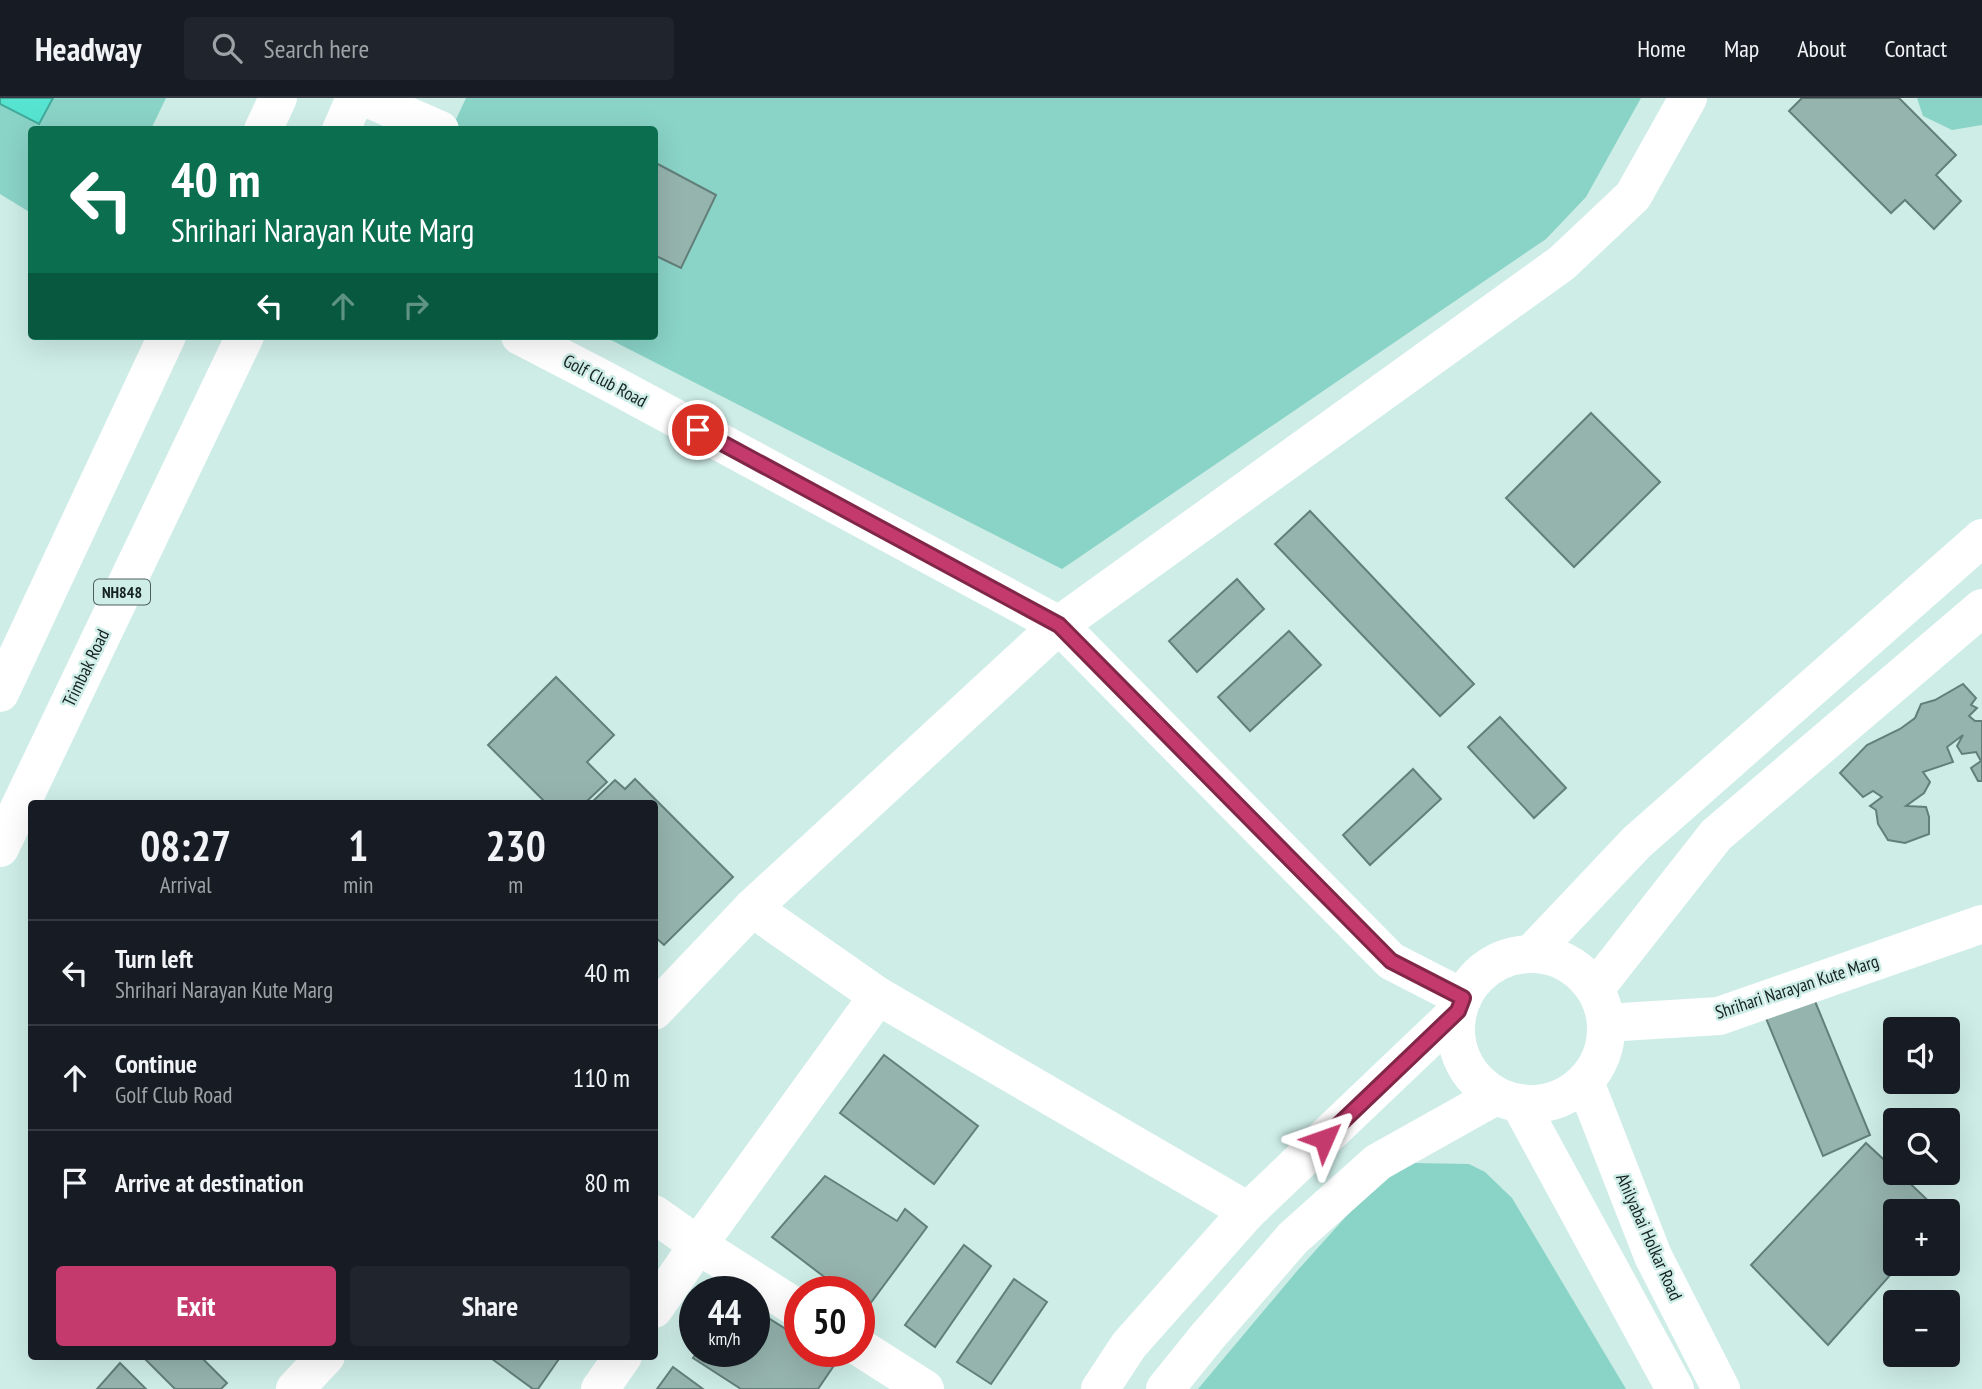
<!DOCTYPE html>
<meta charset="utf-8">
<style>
:root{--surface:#171b24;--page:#20242c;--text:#f1f3f6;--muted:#9ea1a6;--line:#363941;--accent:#c53a6d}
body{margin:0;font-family:"PT Sans Narrow",sans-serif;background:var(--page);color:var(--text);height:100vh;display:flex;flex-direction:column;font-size:26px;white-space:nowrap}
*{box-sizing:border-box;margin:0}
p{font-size:23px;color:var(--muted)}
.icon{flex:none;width:38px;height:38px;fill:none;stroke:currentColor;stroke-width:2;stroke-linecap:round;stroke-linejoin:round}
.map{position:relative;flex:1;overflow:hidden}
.drawer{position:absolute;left:28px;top:702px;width:630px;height:560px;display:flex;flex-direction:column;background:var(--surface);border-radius:7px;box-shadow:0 7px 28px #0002}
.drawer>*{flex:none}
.guide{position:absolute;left:28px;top:28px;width:630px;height:214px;border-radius:7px;box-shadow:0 7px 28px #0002;background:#0b6e4f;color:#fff;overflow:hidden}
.controls{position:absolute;left:1883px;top:919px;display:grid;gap:14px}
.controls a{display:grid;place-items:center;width:77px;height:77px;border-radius:7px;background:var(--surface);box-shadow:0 7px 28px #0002;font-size:35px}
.speed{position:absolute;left:679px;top:1178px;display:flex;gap:14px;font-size:35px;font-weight:700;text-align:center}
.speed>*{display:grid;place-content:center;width:91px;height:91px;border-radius:50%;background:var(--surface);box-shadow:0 7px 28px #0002;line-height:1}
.speed small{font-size:18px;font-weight:400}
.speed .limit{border:10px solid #d22;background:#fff;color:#111}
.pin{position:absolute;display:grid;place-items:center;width:60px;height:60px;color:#fff;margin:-30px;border:4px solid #fff;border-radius:50%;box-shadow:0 2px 7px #0007}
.me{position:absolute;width:77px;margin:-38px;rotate:47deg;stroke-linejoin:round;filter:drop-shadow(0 0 5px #0008)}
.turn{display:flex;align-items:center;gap:24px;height:147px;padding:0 28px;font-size:32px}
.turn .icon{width:91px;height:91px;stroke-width:2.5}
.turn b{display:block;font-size:49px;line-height:60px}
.lanes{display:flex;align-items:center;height:66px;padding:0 28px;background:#0003;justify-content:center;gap:35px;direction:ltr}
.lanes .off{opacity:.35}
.eta{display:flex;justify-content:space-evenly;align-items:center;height:119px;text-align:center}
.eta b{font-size:42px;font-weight:600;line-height:49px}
.primary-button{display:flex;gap:14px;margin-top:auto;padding:14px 28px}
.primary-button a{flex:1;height:80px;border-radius:7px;background:var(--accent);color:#fff;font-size:28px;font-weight:600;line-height:80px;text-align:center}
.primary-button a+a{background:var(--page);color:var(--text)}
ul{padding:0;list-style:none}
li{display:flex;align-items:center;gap:21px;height:105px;padding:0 28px;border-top:2px solid var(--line)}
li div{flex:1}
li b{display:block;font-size:26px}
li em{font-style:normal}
header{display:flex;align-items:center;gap:42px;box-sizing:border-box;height:98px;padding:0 35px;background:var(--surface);border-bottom:2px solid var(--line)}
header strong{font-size:33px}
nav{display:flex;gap:38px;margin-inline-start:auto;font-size:24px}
.search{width:490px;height:63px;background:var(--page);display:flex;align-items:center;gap:18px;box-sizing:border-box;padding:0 24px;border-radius:7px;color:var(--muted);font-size:26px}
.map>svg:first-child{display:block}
.green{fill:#8ad3c7}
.water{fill:#56e4d0;stroke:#42aa9b;stroke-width:2}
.building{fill:#96b4ae;stroke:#637f7a;stroke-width:2}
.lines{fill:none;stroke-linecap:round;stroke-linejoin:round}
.minor{stroke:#fff;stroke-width:38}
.major{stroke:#fff;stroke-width:38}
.highway{stroke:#fff;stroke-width:38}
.route-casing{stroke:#802647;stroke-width:18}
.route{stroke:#c53a6d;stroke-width:12}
.labels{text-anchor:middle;stroke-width:5;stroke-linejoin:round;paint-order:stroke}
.shield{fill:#ceede7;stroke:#4c5e5b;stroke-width:2}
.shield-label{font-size:16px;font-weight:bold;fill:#15211f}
.street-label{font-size:18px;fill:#15211f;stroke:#ceede7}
</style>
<header>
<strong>Headway</strong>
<div class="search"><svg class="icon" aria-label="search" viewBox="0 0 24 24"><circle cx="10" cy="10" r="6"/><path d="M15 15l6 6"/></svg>Search here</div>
<nav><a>Home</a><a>Map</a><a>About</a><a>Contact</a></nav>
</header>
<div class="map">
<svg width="1982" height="1291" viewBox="0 0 1982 1291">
<rect width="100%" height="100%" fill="#ceede7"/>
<g class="green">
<polygon points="0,0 166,0 151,31 32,32 31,115 0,96"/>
<polygon points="466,0 1641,0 1586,99 1546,141 1062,471 603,238 654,238 654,32 451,32"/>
<polygon points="1917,0 1982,0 1982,27 1952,32 1923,18"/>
<polygon points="1414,1065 1469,1066 1485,1074 1512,1100 1626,1291 1198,1291 1297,1173 1351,1113 1385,1082"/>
</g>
<polygon class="water" points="0,0 53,0 39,26 0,6"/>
<g class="building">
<polygon points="1802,0 1899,0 1956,57 1936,77 1961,103 1934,131 1905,102 1891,115 1789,13"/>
<polygon points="654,64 716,97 681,170 654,157"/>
<polygon points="1591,315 1660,384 1574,469 1506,400"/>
<polygon points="1310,413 1474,586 1440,618 1275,446"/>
<polygon points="1237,481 1264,511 1197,574 1169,543"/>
<polygon points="1289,533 1321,567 1250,633 1218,599"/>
<polygon points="556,579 614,637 587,664 607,684 585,705 546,705 488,647"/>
<polygon points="1963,586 1976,600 1971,607 1977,610 1969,618 1975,623 1982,623 1982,683 1978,683 1971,670 1981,663 1976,654 1962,656 1957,648 1963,637 1947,649 1953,664 1923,674 1930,684 1924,695 1906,708 1926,709 1929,719 1929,736 1905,745 1888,742 1878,726 1876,712 1870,708 1882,699 1873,693 1863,699 1840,675 1867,647 1900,631 1915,620 1921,606 1935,602"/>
<polygon points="1500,619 1566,690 1534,720 1468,649"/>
<polygon points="1413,671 1441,701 1370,767 1343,737"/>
<polygon points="635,681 733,779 664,847 654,838 654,705 591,705 615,682 625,691"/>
<polygon points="1812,896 1870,1037 1823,1058 1763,913"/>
<polygon points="884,957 978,1028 934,1086 840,1015"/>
<polygon points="1866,1045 1895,1072 1895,1074 1898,1074 1939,1113 1895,1113 1895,1166 1900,1166 1828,1247 1751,1167"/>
<polygon points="825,1078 897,1123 905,1111 927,1129 867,1210 859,1205 859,1194 844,1194 772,1139"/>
<polygon points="964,1147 991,1168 935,1249 905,1227"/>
<polygon points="1014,1181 1047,1204 991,1286 957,1264"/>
<polygon points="754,1211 800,1240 800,1253 821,1253 837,1263 818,1291 741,1291 693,1260 698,1253 754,1253"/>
<polygon points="142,1258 200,1258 227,1285 221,1291 175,1291"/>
<polygon points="488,1258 561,1258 538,1291 533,1291"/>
<polygon points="120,1265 146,1291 97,1291"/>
<polygon points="673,1269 703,1291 657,1291"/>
</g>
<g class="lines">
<g class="minor">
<polyline points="367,0 440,32"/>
<polyline points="520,238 601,280 1059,527 1391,863 1463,900"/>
<polyline points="752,810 878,898 1248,1113"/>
<polyline points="654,913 752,810 1059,527 1562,165 1633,98 1688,0"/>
<polyline points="1606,925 1719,918 1982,826"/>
<polyline points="654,1116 698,1147 800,1212"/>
<polyline points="654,1211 698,1147 878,898"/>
<polyline points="859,1249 925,1291"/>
<polyline points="295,1291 326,1258"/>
<polyline points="600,1291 623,1258"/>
</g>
<g class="major">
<polyline points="1531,856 1637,744 1982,440"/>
<circle cx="1531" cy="931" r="75"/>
<polyline points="1595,891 1716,737 1982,510"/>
<polyline points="1585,984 1653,1158 1721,1291"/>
<polyline points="1520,1006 1675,1291"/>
<polyline points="1100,1291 1129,1247 1248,1113 1458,913"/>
<polyline points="1165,1291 1207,1239 1293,1140 1378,1064 1496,998"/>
</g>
<g class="highway">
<polyline points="263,32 278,0"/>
<polyline points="341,32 355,0"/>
<polyline points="0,595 167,238"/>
<polyline points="0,750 245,238"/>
</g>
</g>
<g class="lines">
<defs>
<polyline id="route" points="698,332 1059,527 1391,863 1463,900 1458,913 1324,1041"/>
</defs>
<use href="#route" class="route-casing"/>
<use href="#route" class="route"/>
</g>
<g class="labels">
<rect class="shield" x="94" y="481.5" width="56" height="25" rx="5"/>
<g class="shield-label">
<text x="122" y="500">NH848</text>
</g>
<g class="street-label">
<text transform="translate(605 283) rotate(28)" y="6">Golf Club Road</text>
<text transform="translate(86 570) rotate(-64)" y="6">Trimbak Road</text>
<text transform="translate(1797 889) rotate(-18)" y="6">Shrihari Narayan Kute Marg</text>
<text transform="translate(1649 1139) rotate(66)" y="6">Ahilyabai Holkar Road</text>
</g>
</g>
</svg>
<div class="controls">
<a><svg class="icon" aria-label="sound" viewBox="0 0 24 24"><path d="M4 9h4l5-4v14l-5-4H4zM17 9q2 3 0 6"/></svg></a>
<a><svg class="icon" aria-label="search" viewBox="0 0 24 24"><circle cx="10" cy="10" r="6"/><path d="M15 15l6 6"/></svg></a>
<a>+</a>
<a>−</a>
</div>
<div class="speed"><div>44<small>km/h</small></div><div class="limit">50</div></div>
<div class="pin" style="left:698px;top:332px;background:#d93025"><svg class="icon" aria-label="arrive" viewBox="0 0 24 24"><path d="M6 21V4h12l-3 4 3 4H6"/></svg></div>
<svg class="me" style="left:1324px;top:1041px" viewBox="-20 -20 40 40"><path d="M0-17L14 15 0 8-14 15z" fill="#c53a6d" stroke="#fff" stroke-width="4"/></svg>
<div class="guide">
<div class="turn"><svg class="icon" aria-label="left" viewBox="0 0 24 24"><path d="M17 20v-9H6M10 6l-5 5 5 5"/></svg><div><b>40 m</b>Shrihari Narayan Kute Marg</div></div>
<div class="lanes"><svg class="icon" aria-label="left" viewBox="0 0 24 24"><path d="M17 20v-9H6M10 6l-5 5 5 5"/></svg><svg class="icon off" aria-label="ahead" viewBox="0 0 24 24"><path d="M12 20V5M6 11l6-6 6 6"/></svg><svg class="icon off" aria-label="right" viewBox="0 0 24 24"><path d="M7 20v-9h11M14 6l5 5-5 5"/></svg></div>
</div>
<section class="drawer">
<div class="eta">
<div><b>08:27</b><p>Arrival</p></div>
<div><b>1</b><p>min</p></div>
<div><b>230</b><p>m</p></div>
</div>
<ul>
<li><svg class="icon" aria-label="left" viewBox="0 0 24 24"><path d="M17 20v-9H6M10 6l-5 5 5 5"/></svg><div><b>Turn left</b><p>Shrihari Narayan Kute Marg</p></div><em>40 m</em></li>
<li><svg class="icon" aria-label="ahead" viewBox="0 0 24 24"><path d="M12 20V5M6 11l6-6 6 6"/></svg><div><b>Continue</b><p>Golf Club Road</p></div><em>110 m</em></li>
<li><svg class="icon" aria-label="arrive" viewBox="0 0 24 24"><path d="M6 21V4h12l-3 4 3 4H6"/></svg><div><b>Arrive at destination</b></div><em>80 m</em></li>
</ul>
<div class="primary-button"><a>Exit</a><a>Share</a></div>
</section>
</div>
